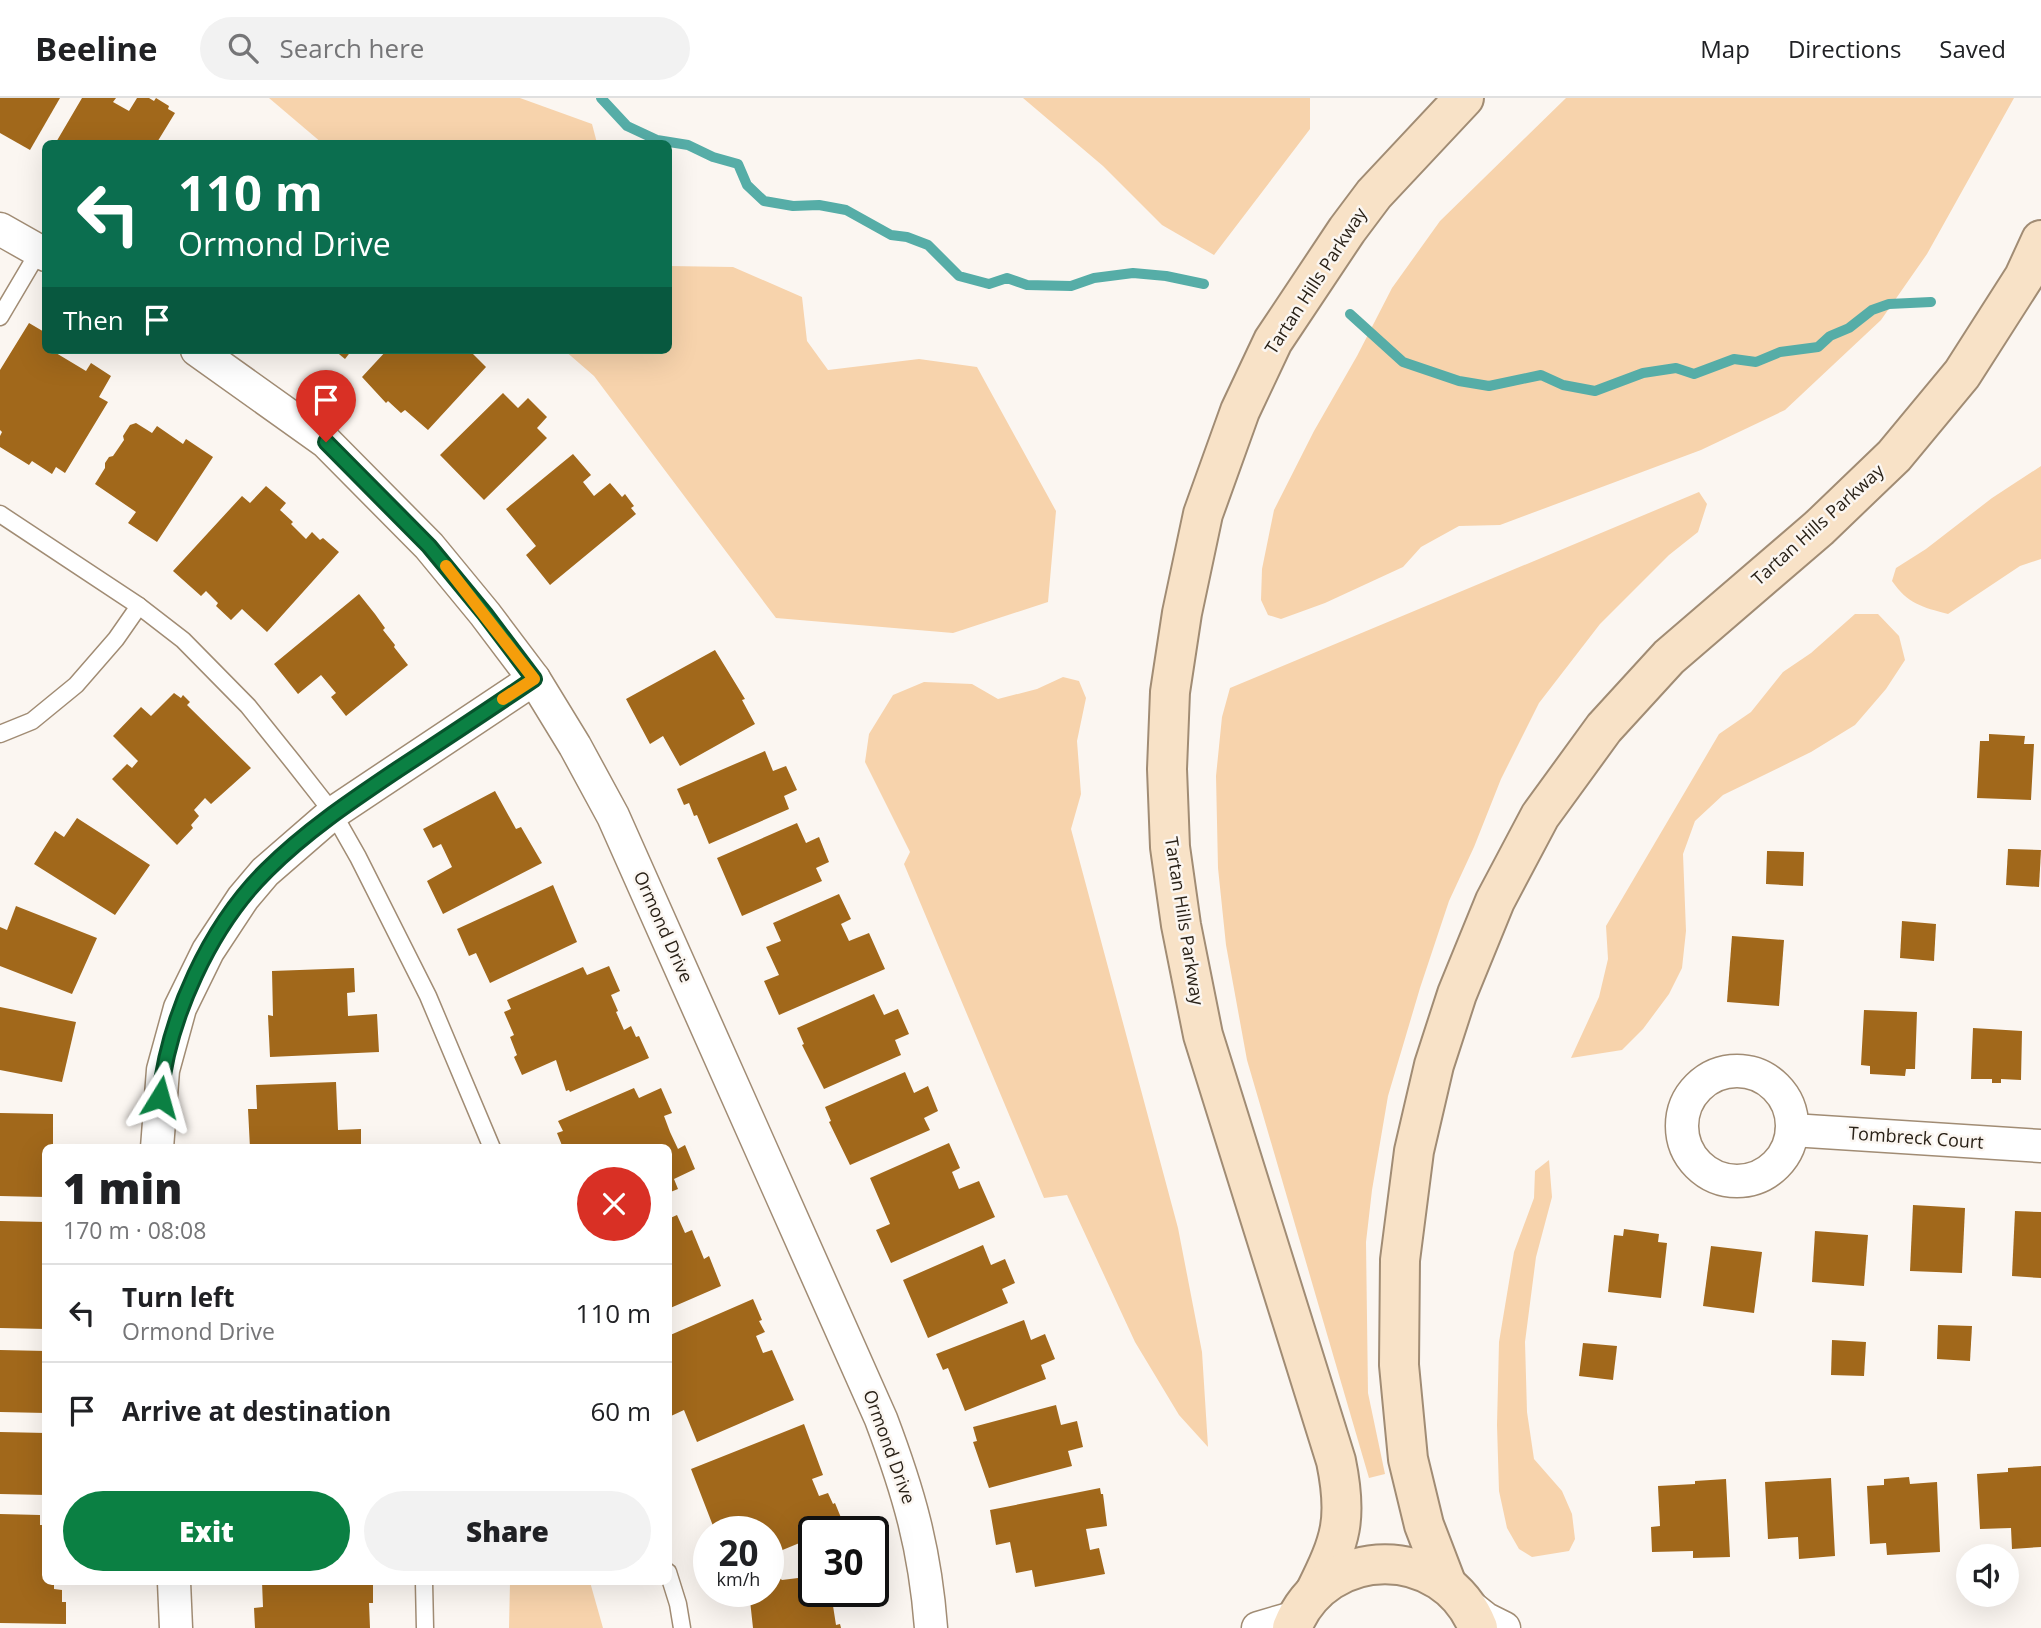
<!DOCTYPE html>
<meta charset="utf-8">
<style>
:root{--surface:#fff;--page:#f2f2f2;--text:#202124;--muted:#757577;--line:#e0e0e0;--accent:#0b8043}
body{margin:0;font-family:"Open Sans",sans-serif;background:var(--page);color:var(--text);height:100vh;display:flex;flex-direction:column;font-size:26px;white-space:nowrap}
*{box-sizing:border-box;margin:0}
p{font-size:23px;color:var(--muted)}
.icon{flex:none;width:38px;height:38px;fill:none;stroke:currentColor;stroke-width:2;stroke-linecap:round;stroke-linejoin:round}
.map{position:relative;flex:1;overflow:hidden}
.panel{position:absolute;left:42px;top:1046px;width:630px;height:441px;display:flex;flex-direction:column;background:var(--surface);border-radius:10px;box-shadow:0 7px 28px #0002}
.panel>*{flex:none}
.banner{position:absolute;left:42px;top:42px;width:630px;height:214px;border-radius:10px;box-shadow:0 7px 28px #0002;background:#0b6e4f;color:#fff;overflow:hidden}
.tools{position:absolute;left:1956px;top:1446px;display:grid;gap:14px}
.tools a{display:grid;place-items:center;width:63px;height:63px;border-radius:50%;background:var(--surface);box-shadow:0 7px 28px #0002;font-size:35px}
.speed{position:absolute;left:693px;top:1418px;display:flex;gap:14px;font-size:35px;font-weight:700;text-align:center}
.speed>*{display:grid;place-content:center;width:91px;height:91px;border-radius:50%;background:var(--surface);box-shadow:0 7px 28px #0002;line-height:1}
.speed small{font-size:18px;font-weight:400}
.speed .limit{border:4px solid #111;border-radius:10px;background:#fff;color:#111}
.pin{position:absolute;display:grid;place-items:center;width:60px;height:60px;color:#fff;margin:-72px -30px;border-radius:50% 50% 50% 0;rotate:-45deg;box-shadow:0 0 7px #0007}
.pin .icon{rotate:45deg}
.me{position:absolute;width:77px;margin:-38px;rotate:8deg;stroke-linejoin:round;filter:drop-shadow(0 0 5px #0008)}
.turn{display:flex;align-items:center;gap:24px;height:147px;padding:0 21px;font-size:32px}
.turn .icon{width:91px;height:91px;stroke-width:2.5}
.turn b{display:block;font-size:49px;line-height:60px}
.then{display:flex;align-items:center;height:66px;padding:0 21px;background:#0003;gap:14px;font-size:26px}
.round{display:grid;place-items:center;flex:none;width:74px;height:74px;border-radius:37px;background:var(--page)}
.headline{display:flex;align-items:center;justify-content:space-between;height:119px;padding:0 21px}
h1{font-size:42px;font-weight:800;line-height:52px}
.button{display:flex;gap:14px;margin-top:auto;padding:14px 21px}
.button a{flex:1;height:80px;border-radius:42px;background:var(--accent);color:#fff;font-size:28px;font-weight:800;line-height:80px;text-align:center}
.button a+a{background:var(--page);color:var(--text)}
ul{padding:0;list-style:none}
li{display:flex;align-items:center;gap:21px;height:98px;padding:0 21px;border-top:2px solid var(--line)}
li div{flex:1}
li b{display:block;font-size:26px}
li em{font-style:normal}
header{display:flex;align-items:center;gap:42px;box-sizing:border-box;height:98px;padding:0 35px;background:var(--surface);border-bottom:2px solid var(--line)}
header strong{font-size:33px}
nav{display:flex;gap:38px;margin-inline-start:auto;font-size:24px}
.search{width:490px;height:63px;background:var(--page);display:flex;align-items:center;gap:18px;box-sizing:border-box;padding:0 24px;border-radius:38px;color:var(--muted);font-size:26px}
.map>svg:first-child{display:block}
.green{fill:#f7d3ac}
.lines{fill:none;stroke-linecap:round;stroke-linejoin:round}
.stream{stroke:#56ada7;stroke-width:10}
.building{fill:#a1681b}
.lane-casing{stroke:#a18c74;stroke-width:19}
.street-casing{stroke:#a18c74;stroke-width:35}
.secondary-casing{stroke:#a18c74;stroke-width:42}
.lane{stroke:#fff;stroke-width:16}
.street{stroke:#fff;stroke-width:32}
.secondary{stroke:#f8e2c7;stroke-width:38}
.route-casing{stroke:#07532c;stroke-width:18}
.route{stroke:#0b8043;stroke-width:12}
.slow{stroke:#f59e0b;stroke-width:12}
.labels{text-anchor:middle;stroke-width:5;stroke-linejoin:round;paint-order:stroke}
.street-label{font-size:18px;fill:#292117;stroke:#fbf6f1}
</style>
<header>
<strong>Beeline</strong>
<div class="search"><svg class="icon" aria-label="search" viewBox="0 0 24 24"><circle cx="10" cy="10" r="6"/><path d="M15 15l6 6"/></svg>Search here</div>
<nav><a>Map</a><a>Directions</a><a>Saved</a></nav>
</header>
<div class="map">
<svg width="2041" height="1530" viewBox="0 0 2041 1530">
<rect width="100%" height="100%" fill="#fbf6f1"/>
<g class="green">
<polygon points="269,0 520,0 592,26 597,45 322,45"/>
<polygon points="1023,0 1310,0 1310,31 1214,157 1162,127 1103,68"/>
<polygon points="1566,0 2014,0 1927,156 1881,222 1785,312 1701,352 1500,427 1459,428 1421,449 1403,469 1325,505 1281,521 1268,517 1261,502 1262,471 1274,412 1314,333 1357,258 1392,190 1440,123"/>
<polygon points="669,168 733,169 802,199 807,243 828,272 919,261 977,269 1056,413 1048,504 953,535 776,520 594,278 564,252 668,252"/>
<path d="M 2041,368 L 2041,461 L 2020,468 L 1948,516 C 1922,509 1908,506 1892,483 L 1896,470 L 1926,451 L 1992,400 Z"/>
<polygon points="1699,394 1707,406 1698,434 1669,457 1600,526 1539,605 1501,681 1474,749 1449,803 1420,890 1388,998 1372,1092 1366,1144 1368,1295 1385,1376 1369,1380 1247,962 1226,847 1218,770 1216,678 1222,619 1230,590"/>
<polygon points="1855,516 1878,516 1899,538 1905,562 1886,591 1855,627 1811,654 1723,697 1695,723 1683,756 1686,833 1682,870 1669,896 1643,931 1622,952 1571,960 1599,899 1608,861 1606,828 1719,636 1751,614 1783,574 1811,555"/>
<polygon points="1063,579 1079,583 1086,600 1077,643 1081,696 1071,731 1178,1130 1202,1254 1208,1349 1179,1317 1135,1244 1067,1097 1044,1100 904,766 910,754 865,664 869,636 893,597 924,584 972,586 998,601 1037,591"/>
<polygon points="1549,1062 1552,1099 1536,1159 1525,1244 1527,1314 1534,1361 1562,1393 1572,1416 1575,1441 1569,1453 1532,1459 1519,1451 1507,1430 1499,1393 1497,1327 1499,1244 1514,1154 1534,1100 1535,1073"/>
<polygon points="510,1484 590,1484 603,1530 509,1530"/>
</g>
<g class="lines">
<g class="stream">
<polyline points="601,0 627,28 657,42 688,47 713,59 738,66 747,87 764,103 793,108 819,107 846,112 891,137 907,139 928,147 959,178 989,186 1007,180 1027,187 1071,188 1094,180 1133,175 1166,178 1204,186"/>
<polyline points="1350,216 1403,264 1459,283 1489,288 1541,277 1563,287 1595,293 1643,275 1676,270 1694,276 1734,261 1756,264 1780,254 1818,249 1830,238 1849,230 1872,212 1889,206 1931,204"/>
</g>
</g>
<g class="building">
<polygon points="0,0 60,0 30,52 0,35"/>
<polygon points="82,0 116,0 113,4 129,13 137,0 149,0 154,3 156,0 169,8 168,11 175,15 156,46 55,46"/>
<polygon points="29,225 46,235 46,252 51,252 86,273 91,265 111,278 99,299 108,304 65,375 56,369 52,376 32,363 29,367 0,349 0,338 2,334 0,332 0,272"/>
<polygon points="334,252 352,252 345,261"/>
<polygon points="387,252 469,252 486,269 428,332 405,312 401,315 388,303 386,305 362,279"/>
<polygon points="503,295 518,310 528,300 547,319 537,330 547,340 484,402 440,357"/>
<polygon points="136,325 152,335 157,328 183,346 186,341 213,359 157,444 128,425 136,414 95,386 105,370 105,365 109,359 113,358 124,342 123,338 130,327"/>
<polygon points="573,356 591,377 583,384 594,398 610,385 622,399 625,396 634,408 631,410 636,416 550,487 526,457 536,448 506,411"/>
<polygon points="266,388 286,405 280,412 293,424 291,426 306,441 312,434 320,442 323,440 339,454 267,534 242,511 231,522 216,508 218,505 206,493 201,498 173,473 242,398 250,405"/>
<polygon points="359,496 375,516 385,530 383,532 395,547 394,549 408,567 346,618 331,599 336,595 321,577 298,596 274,566"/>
<polygon points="715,552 745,601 742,602 755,626 680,668 663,638 650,646 626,601"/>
<polygon points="174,595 181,600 183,597 190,604 187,607 251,670 211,706 205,700 194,712 199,718 191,727 193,730 177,747 112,681 127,666 132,670 138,663 113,638 141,609 151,618"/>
<polygon points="1989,636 2025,638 2024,646 2034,646 2031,702 1977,700 1980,643 1989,643"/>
<polygon points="765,653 773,673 786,668 797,692 784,698 789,711 709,746 697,717 694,718 689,705 684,707 677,691"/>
<polygon points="495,693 516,731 521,729 542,765 443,816 427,783 452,769 441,746 433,750 423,731"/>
<polygon points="77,720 150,767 115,817 34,766 55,733 64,739"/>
<polygon points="797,725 806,745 819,739 829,764 816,770 822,783 742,818 717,760"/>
<polygon points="2008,751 2041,752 2039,789 2006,787"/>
<polygon points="1767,753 1804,754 1803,788 1766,786"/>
<polygon points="553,787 577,844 490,885 476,855 469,858 457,831"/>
<polygon points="839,796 851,821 841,826 849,843 869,835 885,871 779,917 764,883 779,877 766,849 781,843 773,825"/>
<polygon points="16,808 97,840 72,896 0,868 0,829 7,832"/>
<polygon points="1902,823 1936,826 1934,863 1900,860"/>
<polygon points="1732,838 1784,842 1779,908 1727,904"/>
<polygon points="609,868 620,893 611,897 618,913 616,914 624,932 631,928 636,939 639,938 649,960 570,994 569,992 566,993 556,962 522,977 514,959 517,957 510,939 514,937 504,914 511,911 507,902 583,869 587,877"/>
<polygon points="354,870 355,894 347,895 348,918 377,916 379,954 270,959 268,917 273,918 272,873"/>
<polygon points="874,896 884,917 898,911 909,936 895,942 901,957 824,991 802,947 804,946 797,930"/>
<polygon points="0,909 76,924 62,984 0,972"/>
<polygon points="1864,912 1917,914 1915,971 1906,971 1905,978 1870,976 1870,968 1861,967"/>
<polygon points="1973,930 2022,933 2021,982 2001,981 2001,985 1992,985 1992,981 1971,981"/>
<polygon points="905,974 914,995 928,988 938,1013 924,1020 930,1032 850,1067 829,1024 831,1023 825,1009"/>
<polygon points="336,984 338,1032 361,1031 361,1050 250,1050 248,1011 257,1011 256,987"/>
<polygon points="634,990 639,1000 661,990 672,1015 664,1018 670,1034 678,1051 685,1047 695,1071 674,1081 678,1091 668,1095 668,1050 563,1050 557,1035 563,1033 558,1023"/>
<polygon points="0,1015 53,1016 53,1050 46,1050 46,1099 0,1098"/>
<polygon points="949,1045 960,1070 952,1074 959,1091 979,1083 995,1119 891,1165 876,1132 890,1126 870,1080"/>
<polygon points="1913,1107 1965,1110 1962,1175 1910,1173"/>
<polygon points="2015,1113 2041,1114 2041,1180 2012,1178"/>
<polygon points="677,1117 685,1135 692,1132 704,1161 709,1158 721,1188 668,1211 668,1121"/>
<polygon points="0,1123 46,1124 46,1231 0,1230"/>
<polygon points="1624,1131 1659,1136 1658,1144 1667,1145 1661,1200 1608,1194 1614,1137 1623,1138"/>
<polygon points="1815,1133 1868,1137 1864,1188 1812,1184"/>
<polygon points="983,1147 991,1167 1005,1161 1015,1185 1002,1191 1008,1205 928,1240 903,1182"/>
<polygon points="1711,1148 1762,1154 1754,1215 1703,1208"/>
<polygon points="753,1201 762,1222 759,1223 765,1234 756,1238 763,1255 772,1252 794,1302 697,1344 684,1312 671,1318 668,1313 668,1238"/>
<polygon points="1024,1222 1031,1242 1045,1236 1055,1261 1041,1267 1046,1281 965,1313 948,1270 943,1272 936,1256"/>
<polygon points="1938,1227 1972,1228 1970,1263 1937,1261"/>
<polygon points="1832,1242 1866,1244 1864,1278 1831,1277"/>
<polygon points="1583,1245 1617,1248 1613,1282 1579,1278"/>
<polygon points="0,1252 46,1253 46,1315 0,1314"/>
<polygon points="1056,1307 1061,1327 1077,1323 1083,1349 1068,1353 1072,1368 989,1390 973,1344 977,1343 973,1329"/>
<polygon points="804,1326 823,1377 812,1381 819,1398 828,1395 833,1406 835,1405 844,1427 829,1433 814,1433 814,1439 768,1458 768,1433 754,1433 751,1427 736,1433 715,1433 691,1371"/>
<polygon points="0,1334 46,1335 46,1397 0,1396"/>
<polygon points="2041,1368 2041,1449 2012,1451 2011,1430 1980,1431 1977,1376 2008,1374 2008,1370"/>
<polygon points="1909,1379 1910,1386 1937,1384 1940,1454 1887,1457 1886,1445 1870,1446 1867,1388 1884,1387 1884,1381"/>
<polygon points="1831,1380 1835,1458 1799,1461 1798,1439 1768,1441 1765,1384"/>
<polygon points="1726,1381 1730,1459 1693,1460 1693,1453 1652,1454 1651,1429 1660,1428 1658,1388 1695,1386 1695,1383"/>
<polygon points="1100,1390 1101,1396 1103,1396 1107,1428 1086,1431 1090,1452 1099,1450 1105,1476 1035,1489 1032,1472 1016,1475 1010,1444 996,1447 990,1412"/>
<polygon points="0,1416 40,1417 40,1427 46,1427 46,1484 54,1484 54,1491 62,1492 62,1504 66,1504 66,1526 0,1525"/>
<polygon points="814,1474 814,1493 823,1493 824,1496 831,1495 836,1527 840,1526 841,1530 753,1530 749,1493 768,1493 769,1479 777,1478 782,1482 798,1480 802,1475"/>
<polygon points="262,1484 373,1484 373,1505 369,1505 370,1530 255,1530 254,1510 263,1509"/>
</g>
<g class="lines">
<defs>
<g id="lane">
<polyline points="0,219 39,153"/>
<polyline points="0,416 139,508 183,542 248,608 293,664 333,715 358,759 428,898 492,1050"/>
<polyline points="0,636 32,623 76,587 116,541 139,508"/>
<polyline points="668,1474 678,1506 682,1530"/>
<polyline points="424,1484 425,1530"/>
</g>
<g id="street">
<polyline points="0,131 46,157"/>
<path d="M 197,252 L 326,344 L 429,448 L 485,516 L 534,581 L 575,648 L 613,718 L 881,1321 C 909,1395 925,1451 931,1530"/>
<circle cx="1737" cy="1028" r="55"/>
<polyline points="1792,1032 2041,1048"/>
<polyline points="157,1050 163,972 180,910 208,853 243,800 265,774 333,715 534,581"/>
<polyline points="174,1484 176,1530"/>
<polyline points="1462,1502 1486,1521 1504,1530"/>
<polyline points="1258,1530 1296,1519"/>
</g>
<g id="secondary">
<polyline points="1447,1487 1424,1427 1408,1361 1399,1267 1400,1162 1414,1053 1434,967 1457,896 1495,803 1540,718 1604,630 1669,559 1819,430 1894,358 1962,276 2024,179 2041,142"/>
<path d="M 1315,1494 C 1341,1442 1348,1421 1336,1363 L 1203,937 L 1181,827 L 1170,749 L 1167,671 L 1170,594 L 1182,515 L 1203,416 L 1240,313 L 1273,243 L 1347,132 L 1374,96 L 1464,0"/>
<path d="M 1292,1530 C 1325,1445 1445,1445 1478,1530"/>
</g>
</defs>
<use href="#lane" class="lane-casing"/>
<use href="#street" class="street-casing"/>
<use href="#secondary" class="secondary-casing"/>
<use href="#lane" class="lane"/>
<use href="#street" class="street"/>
<use href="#secondary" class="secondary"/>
</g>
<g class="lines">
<defs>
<path id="route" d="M 160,999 C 168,920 210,828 267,772 C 306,733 351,703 397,672 C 443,642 488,612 534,581 L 485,516 L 429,448 L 326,344"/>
</defs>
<use href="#route" class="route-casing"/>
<use href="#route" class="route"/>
<polyline class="slow" points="446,468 534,581 503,601"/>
</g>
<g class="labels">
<g class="street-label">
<text transform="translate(1316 183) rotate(-57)" y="6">Tartan Hills Parkway</text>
<text transform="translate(1818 427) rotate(-42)" y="6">Tartan Hills Parkway</text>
<text transform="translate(1184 823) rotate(81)" y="6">Tartan Hills Parkway</text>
<text transform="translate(663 829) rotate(66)" y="6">Ormond Drive</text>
<text transform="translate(1916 1040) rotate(4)" y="6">Tombreck Court</text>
<text transform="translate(889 1349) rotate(70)" y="6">Ormond Drive</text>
</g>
</g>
</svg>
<div class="tools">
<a><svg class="icon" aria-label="sound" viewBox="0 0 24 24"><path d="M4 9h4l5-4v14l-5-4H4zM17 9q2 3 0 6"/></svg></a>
</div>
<div class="speed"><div>20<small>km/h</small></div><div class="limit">30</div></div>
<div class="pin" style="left:326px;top:344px;background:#d93025"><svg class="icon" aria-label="arrive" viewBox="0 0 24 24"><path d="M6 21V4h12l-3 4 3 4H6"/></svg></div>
<svg class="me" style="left:160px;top:999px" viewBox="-20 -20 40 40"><path d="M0-17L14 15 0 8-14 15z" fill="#0b8043" stroke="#fff" stroke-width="4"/></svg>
<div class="banner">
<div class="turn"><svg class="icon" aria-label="left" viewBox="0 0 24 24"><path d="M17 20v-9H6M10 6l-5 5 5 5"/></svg><div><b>110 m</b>Ormond Drive</div></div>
<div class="then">Then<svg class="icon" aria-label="arrive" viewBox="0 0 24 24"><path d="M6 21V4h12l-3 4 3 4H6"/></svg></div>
</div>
<section class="panel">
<div class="headline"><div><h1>1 min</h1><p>170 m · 08:08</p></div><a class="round" style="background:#d93025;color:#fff"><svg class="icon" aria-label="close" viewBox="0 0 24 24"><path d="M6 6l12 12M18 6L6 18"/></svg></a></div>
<ul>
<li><svg class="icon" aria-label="left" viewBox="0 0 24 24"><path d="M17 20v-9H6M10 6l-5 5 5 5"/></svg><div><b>Turn left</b><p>Ormond Drive</p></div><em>110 m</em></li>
<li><svg class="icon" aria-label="arrive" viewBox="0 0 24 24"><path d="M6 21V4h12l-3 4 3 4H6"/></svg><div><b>Arrive at destination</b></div><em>60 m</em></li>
</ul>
<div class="button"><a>Exit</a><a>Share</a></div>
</section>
</div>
